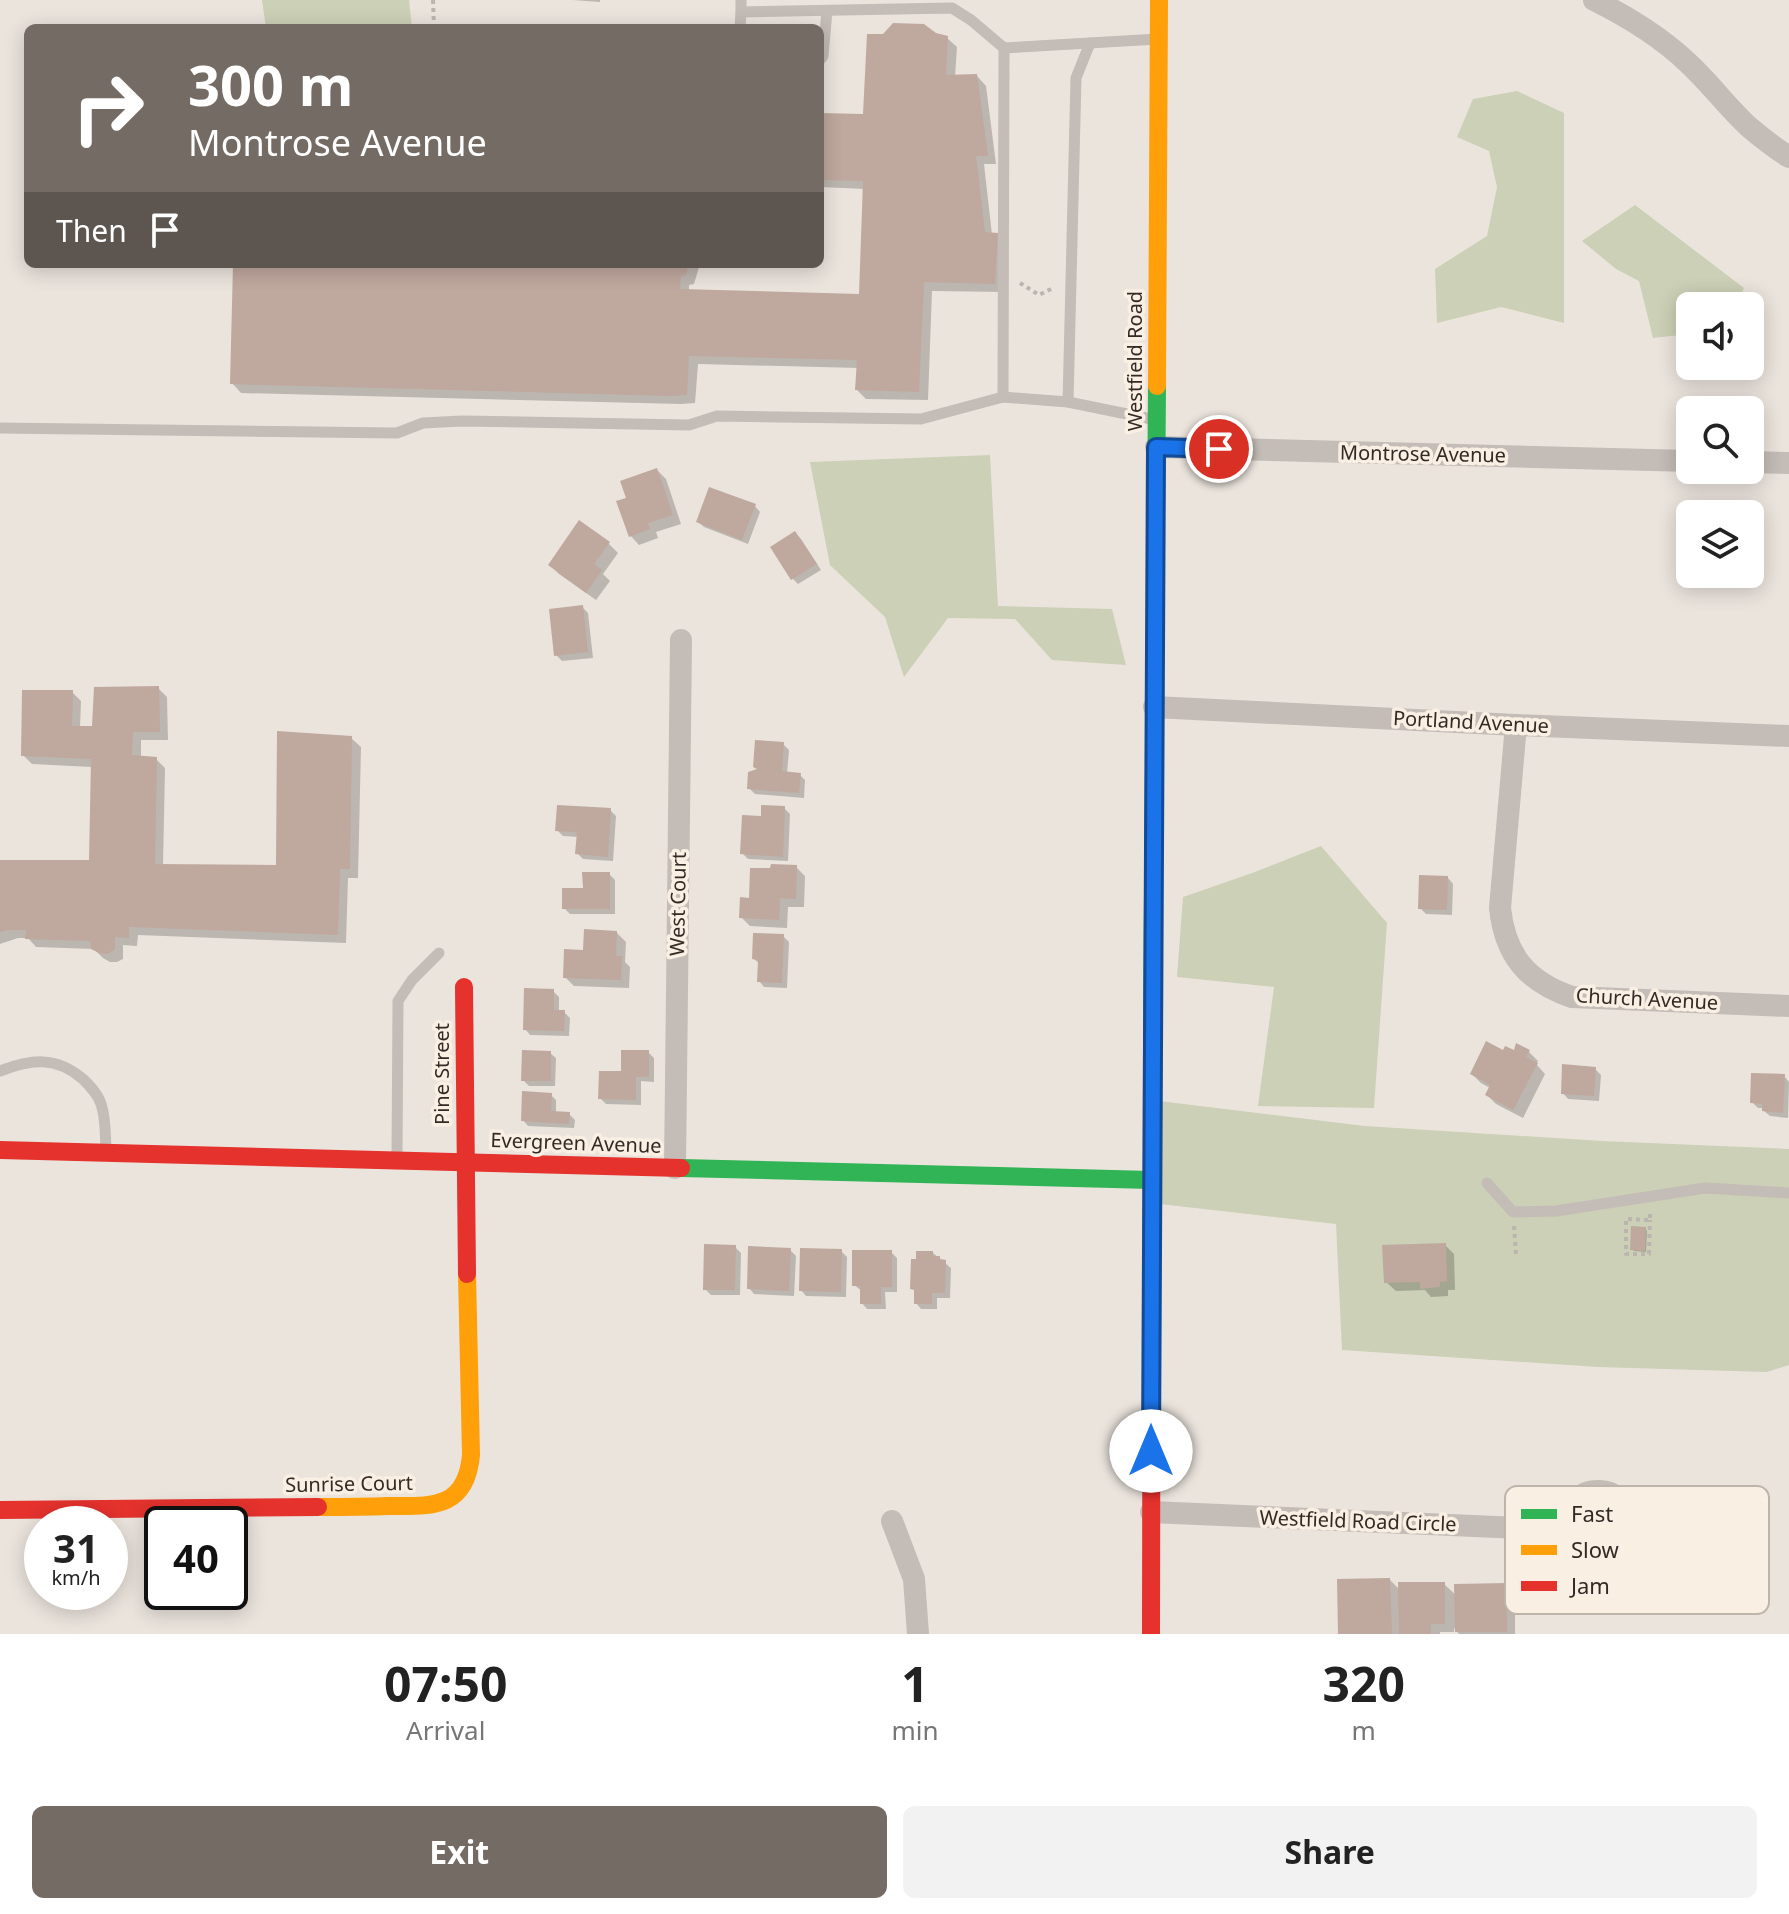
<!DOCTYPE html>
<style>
:root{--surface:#fff;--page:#f2f2f2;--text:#222;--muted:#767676;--accent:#746b65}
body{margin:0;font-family:"Noto Sans",sans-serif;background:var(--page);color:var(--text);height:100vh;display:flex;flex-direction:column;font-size:30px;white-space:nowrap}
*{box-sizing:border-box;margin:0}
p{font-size:26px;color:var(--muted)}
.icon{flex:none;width:44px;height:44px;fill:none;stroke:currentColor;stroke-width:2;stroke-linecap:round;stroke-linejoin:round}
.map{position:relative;height:1634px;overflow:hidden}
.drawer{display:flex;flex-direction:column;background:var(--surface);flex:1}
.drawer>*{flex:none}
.hud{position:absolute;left:24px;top:24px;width:800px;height:244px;border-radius:12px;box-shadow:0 4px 20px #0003;background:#746b65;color:#fff;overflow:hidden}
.buttons{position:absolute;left:1676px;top:292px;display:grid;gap:16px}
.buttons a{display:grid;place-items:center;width:88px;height:88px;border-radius:12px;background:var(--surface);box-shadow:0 4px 20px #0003;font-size:40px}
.speed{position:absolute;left:24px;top:1506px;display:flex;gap:16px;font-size:40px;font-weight:700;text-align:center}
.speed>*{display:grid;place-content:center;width:104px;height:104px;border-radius:50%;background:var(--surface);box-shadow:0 4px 20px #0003;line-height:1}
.speed small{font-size:20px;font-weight:400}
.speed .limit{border:4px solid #111;border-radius:12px;background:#fff;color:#111}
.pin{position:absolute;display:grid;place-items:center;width:68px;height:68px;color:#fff;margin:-34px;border:4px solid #fff;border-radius:50%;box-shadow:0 2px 8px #0007}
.me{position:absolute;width:88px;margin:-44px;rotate:0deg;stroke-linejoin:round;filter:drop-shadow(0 0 6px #0008)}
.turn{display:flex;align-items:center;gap:28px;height:168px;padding:0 32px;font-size:36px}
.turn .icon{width:104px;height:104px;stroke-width:2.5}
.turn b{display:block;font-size:56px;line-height:68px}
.then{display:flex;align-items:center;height:76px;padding:0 32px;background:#0003;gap:16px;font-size:30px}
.eta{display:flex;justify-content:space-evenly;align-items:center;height:136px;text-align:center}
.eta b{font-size:48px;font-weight:700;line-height:56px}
.cta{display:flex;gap:16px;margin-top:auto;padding:16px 32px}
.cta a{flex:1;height:92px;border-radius:12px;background:var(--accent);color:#fff;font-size:32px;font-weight:700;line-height:92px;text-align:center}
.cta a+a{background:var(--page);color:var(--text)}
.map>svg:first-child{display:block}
.green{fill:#ccd0b6}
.shadow{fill:#0003}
.building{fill:#bfa89e}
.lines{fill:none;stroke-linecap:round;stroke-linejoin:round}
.path{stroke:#bcb5af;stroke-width:4;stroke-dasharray:4 4;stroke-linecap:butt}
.lane{stroke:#c4bcb6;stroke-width:11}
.street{stroke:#c4bcb6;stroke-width:22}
.fast{stroke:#30b455;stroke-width:18}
.slow{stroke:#ff9f0a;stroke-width:18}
.jam{stroke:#e5322d;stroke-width:18}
.route-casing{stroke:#114b97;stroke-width:20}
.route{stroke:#1a73e8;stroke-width:14}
.labels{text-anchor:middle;stroke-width:7;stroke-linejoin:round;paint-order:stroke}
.street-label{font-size:20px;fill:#342a25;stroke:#f9efe3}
.key{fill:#f9efe3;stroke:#beb4aa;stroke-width:2}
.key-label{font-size:22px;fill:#342a25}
</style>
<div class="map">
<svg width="1789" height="1634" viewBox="0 0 1789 1634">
<rect width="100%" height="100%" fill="#ebe4dd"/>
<g class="green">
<polygon points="262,0 409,0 412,28 266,28"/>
<polygon points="1517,91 1564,113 1564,323 1501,307 1437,323 1435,269 1487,236 1497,187 1489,151 1457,137 1473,99"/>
<polygon points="1635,205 1744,288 1735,306 1690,306 1690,334 1653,338 1639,281 1616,269 1582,241"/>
<polygon points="990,455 998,606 1112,609 1126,665 1052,660 1015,619 948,618 904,677 885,617 830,565 810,462"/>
<polygon points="1321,846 1387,923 1374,1108 1258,1106 1274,987 1177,977 1183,897 1255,872"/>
<polygon points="1151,1100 1365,1126 1602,1141 1789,1149 1789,1365 1767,1372 1598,1367 1342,1350 1336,1224 1151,1203"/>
</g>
<g class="shadow">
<polygon points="573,0 600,0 600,2"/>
<polygon points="935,35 947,38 957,47 955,77 977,76 986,86 996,164 984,164 992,235 997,235 1006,244 1004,292 932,291 928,400 866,399 857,390 859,368 698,364 695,403 681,404 241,393 232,383 235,264 700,264 694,284 689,285 689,291 861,296 865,189 820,187 820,115 865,116"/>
<polygon points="657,470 666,479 681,524 656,532 658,538 639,545 630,535 629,499"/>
<polygon points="755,506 760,512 748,544 704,527 698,522"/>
<polygon points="580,523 609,544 618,553 603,574 610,581 596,600 559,574 550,565"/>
<polygon points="795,533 801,539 821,570 798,584 793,579"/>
<polygon points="582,607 588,613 593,658 562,661 556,655"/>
<polygon points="158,688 167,697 168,740 141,740 141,758 156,759 165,768 163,866 278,867 351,738 361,747 358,878 348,878 346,943 138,935 137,946 123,945 123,959 117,962 110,962 103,958 94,949 36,947 28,938 18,938 0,944 0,862 91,862 92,767 32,764 23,755 72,692 81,701 80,728 94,728"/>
<polygon points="783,744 789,750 787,774 800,775 805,780 804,798 755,794 749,788 759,770"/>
<polygon points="784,808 790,814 788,861 748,859 742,853"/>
<polygon points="610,810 616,816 613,861 583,859 578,854 579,837 563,836 557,830"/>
<polygon points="796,867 805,876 804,907 788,907 787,928 750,926 741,917"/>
<polygon points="609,874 615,880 615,914 570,914 564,908 585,890"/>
<polygon points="1448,878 1453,884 1452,915 1426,914 1420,908"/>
<polygon points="616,932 626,942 625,962 630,967 629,988 574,986 565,977 585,952"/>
<polygon points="783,936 789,942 787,988 764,987 759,981 760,964 754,959"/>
<polygon points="553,991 559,997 559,1012 564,1012 570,1018 569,1036 530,1035 525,1029"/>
<polygon points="648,1052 654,1058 654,1082 641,1081 641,1105 606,1104 600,1098 623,1073"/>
<polygon points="1504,1052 1529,1052 1538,1061 1536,1064 1545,1074 1523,1118 1496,1104 1487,1095 1490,1088 1481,1083 1472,1074"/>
<polygon points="550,1053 556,1058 555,1086 529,1086 523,1080"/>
<polygon points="1595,1069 1601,1075 1599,1101 1568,1099 1563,1093"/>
<polygon points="1784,1076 1789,1082 1788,1118 1770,1116 1764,1111 1764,1108 1758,1108 1752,1102"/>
<polygon points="551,1095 556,1100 556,1113 569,1114 575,1120 574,1128 528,1126 523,1120"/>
<polygon points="1645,1228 1647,1231 1646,1252 1634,1251 1632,1249"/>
<polygon points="1445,1245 1454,1254 1455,1290 1448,1290 1448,1296 1431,1297 1425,1290 1396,1291 1386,1282"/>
<polygon points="735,1247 741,1253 740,1295 711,1295 705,1289"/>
<polygon points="790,1250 796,1256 794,1296 754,1294 749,1288"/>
<polygon points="841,1251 847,1257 846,1297 806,1296 801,1290"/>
<polygon points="891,1252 897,1258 897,1292 885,1292 886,1309 867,1309 862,1303 862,1291 854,1285"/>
<polygon points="933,1253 951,1268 950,1298 937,1298 937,1309 921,1309 916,1303"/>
<polygon points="1390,1580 1400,1590 1444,1584 1457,1596 1506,1585 1515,1594 1515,1634 1459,1634 1454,1628 1454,1632 1440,1632 1440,1634 1340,1634"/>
</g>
<g class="building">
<polygon points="893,23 924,24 936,33 948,36 946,75 977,74 988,156 976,156 985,232 998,233 995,284 924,282 919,392 855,390 857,360 689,356 687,395 671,396 230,384 233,264 689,264 686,275 681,276 680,289 859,294 863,181 820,180 820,113 863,114 867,34 883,34"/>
<polygon points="657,468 673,515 648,523 650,529 629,537 616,501 626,498 620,481"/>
<polygon points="709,487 756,504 742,540 696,522"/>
<polygon points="579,520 610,542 594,564 602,570 586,593 548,565"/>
<polygon points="795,531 817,564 791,580 770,547"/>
<polygon points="583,605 588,652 554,656 549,609"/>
<polygon points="159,686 160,732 133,732 132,755 157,757 155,864 276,865 277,731 352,736 350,869 340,869 338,935 129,927 129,938 115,937 115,949 108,954 99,953 91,949 90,941 25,939 26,930 8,930 0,932 0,860 89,860 91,759 21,756 22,690 73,690 72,726 92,726 94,687"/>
<polygon points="755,740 784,742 782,771 801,773 799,793 747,789 748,772 757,769 753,767"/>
<polygon points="557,805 611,808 608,857 575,854 577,832 555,831"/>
<polygon points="761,805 785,806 783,857 740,854 742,815 761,816"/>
<polygon points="771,864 797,865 796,899 780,898 779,920 739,918 740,897 749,898 750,868 770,868"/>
<polygon points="582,872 610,872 610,909 562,909 562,888 583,888"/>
<polygon points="1419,875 1448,876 1447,910 1418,909"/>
<polygon points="584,929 617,931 616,956 622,956 621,980 563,978 564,949 583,950"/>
<polygon points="753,933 784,934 782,983 757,982 758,960 752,959"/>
<polygon points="524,988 554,989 554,1010 565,1010 564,1031 523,1030"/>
<polygon points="1486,1041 1503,1050 1505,1046 1514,1050 1516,1043 1530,1050 1526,1057 1538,1063 1513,1110 1485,1095 1490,1085 1470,1074"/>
<polygon points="522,1050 551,1051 551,1081 521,1081"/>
<polygon points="621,1050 649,1050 649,1077 636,1077 636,1100 598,1099 599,1071 621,1071"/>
<polygon points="1562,1064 1596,1067 1594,1096 1561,1094"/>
<polygon points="1751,1073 1785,1074 1783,1113 1762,1111 1762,1104 1750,1103"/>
<polygon points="522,1091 552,1093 551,1111 570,1112 569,1124 521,1121"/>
<polygon points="1631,1226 1646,1227 1645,1251 1630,1250"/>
<polygon points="1446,1243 1447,1281 1440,1282 1440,1287 1420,1289 1420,1282 1384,1283 1382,1245"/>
<polygon points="704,1244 736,1245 735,1290 703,1290"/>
<polygon points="748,1246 791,1248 789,1291 747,1289"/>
<polygon points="800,1248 842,1249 841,1292 799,1291"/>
<polygon points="852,1250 892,1250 892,1287 881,1287 881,1304 860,1304 860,1286 852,1286"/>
<polygon points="916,1251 933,1251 933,1256 940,1256 940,1259 946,1260 945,1293 932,1293 932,1304 914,1304 914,1290 910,1289 911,1259 916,1259"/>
<polygon points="1390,1578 1392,1634 1338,1634 1337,1579"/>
<polygon points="1398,1582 1445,1582 1445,1624 1431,1624 1431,1634 1399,1634"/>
<polygon points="1507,1583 1507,1632 1455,1632 1454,1584"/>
</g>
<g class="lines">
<g class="path">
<polyline points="433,0 434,28"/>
<polyline points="1020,283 1039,295 1053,288"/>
<polyline points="1650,1214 1650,1220 1626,1219 1626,1254 1649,1254 1650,1220"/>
<polyline points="1514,1226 1516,1254"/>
</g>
<g class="lane">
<polyline points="741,0 741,12 952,8 971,20 1004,48 1158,39"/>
<polyline points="740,28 741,12"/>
<polyline points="820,60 823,56 827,11"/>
<polyline points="1003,397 1004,48"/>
<polyline points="1068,402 1076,78 1090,43"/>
<polyline points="0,428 397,433 423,423 462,421 689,425 717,416 921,419 1003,397 1068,402 1156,420"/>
<path d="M 0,1071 C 31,1059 56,1056 83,1079 C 90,1086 98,1094 101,1104 C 106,1118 105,1134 106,1148"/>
<polyline points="397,1157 398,1001 412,980 439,953"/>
<polyline points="1487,1183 1513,1212 1556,1211 1705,1188 1789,1193"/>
</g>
<g class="street">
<path d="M 1594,0 C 1628,17 1661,37 1688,63 C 1710,83 1727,107 1749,127 C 1762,138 1775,148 1789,157"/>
<polyline points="1156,447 1690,461"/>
<polyline points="1750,462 1789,463"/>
<polyline points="1154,707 1516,725 1789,736"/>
<path d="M 1516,725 L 1500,908 C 1505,955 1527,982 1572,997 L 1789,1006"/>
<polyline points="675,1168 681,640"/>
<circle cx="1598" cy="1525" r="34"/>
<polyline points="1151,1512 1565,1530"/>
<polyline points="892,1521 914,1579 918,1634"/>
</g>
<g class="fast">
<polyline points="1152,1023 1157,386"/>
<polyline points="681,1168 1151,1180"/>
</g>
<g class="slow">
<polyline points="1157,386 1159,0"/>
<path d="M 318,1507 C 341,1507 364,1507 388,1506 C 431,1506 466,1510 471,1455 L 467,1274"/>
</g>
<g class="jam">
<polyline points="464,987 467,1274"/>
<polyline points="0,1150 681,1168"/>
<polyline points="0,1510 318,1507"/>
<polyline points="1151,1634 1152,1023"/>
</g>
</g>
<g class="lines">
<defs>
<polyline id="route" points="1151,1451 1156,447 1219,449"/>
</defs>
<use href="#route" class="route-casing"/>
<use href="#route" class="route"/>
</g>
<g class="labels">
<g class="street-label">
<text transform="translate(1135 361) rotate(-90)" y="7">Westfield Road</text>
<text transform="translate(1423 454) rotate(1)" y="7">Montrose Avenue</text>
<text transform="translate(1471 722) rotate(3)" y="7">Portland Avenue</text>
<text transform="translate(678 904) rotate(-89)" y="7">West Court</text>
<text transform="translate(1647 999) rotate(3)" y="7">Church Avenue</text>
<text transform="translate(442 1074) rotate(-90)" y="7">Pine Street</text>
<text transform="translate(576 1143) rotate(2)" y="7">Evergreen Avenue</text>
<text transform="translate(349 1484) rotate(-1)" y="7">Sunrise Court</text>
<text transform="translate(1358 1521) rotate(2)" y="7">Westfield Road Circle</text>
</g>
</g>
<rect x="1505" y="1486" width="264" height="128" rx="12" class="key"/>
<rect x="1521" y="1509" width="36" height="10" fill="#30b455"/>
<rect x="1521" y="1545" width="36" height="10" fill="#ff9f0a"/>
<rect x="1521" y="1581" width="36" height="10" fill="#e5322d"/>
<g class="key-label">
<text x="1571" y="1522">Fast</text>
<text x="1571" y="1558">Slow</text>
<text x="1571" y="1594">Jam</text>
</g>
</svg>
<div class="buttons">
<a><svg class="icon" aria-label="sound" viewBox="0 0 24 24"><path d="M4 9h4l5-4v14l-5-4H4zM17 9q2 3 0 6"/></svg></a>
<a><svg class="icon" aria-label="search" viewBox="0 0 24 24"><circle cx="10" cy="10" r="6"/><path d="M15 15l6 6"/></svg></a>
<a><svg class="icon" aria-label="layers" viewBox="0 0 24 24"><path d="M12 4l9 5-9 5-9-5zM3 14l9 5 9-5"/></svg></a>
</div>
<div class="speed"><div>31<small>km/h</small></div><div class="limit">40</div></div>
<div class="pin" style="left:1219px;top:449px;background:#d93025"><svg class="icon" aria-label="arrive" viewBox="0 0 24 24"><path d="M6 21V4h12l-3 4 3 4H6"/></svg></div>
<svg class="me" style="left:1151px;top:1451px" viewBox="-20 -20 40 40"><circle r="19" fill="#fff"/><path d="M0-13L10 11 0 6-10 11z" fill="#1a73e8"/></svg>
<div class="hud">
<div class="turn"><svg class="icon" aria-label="right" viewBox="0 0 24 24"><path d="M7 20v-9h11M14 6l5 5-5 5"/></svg><div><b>300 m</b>Montrose Avenue</div></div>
<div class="then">Then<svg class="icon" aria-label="arrive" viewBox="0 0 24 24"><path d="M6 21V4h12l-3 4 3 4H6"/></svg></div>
</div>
</div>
<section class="drawer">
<div class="eta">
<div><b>07:50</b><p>Arrival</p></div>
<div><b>1</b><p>min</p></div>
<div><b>320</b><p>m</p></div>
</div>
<div class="cta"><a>Exit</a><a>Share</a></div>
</section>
